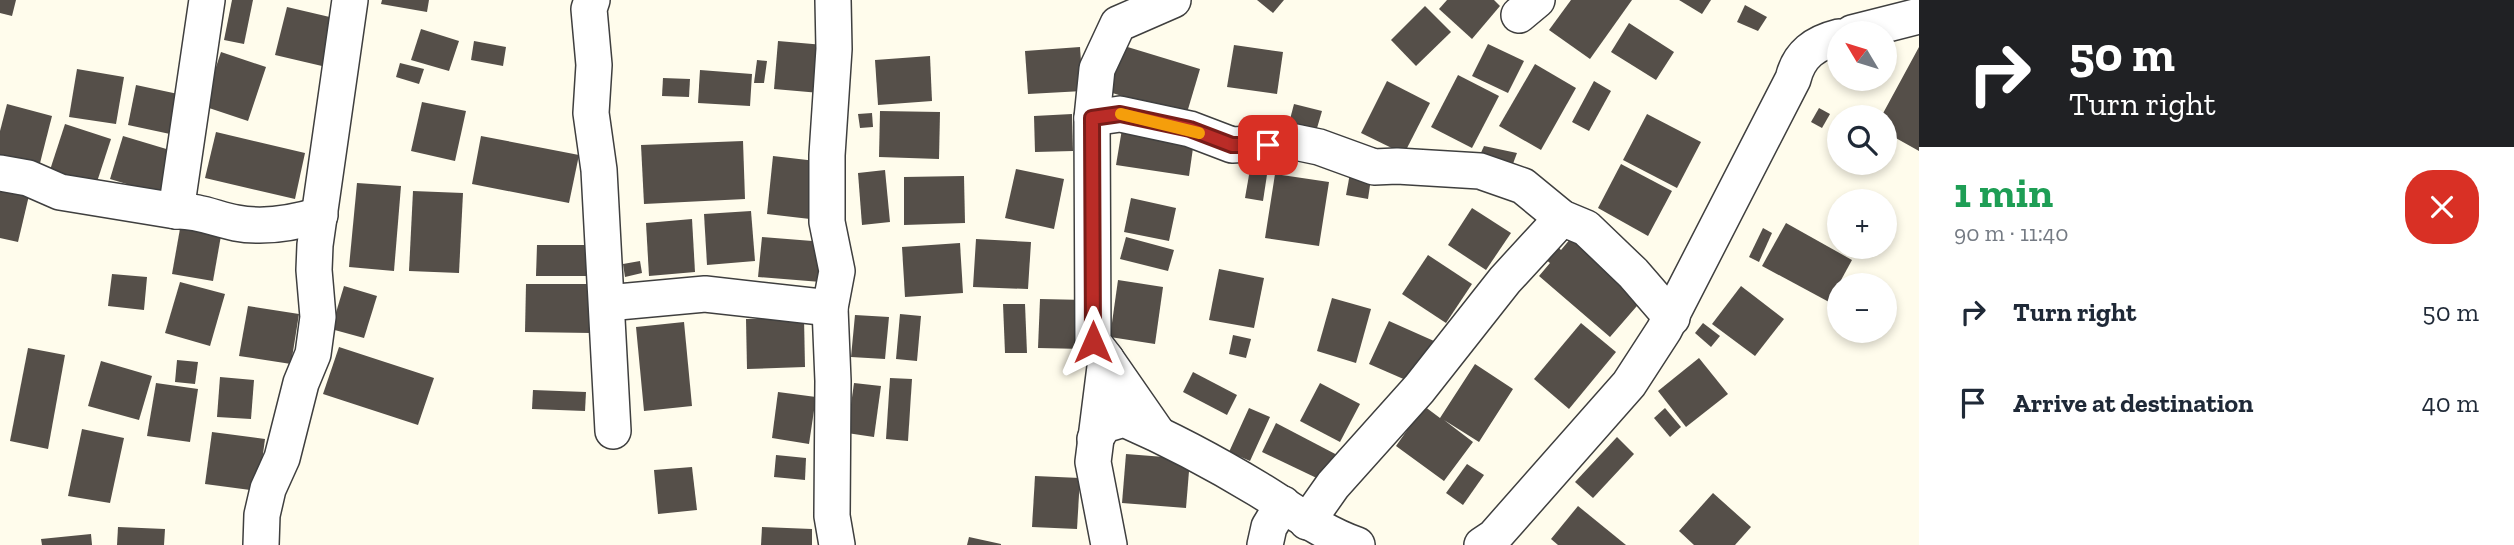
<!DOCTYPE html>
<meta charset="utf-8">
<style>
:root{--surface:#fff;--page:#f6f6f7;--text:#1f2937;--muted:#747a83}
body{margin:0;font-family:"Zilla Slab",serif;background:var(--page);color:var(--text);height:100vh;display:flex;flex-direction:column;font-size:26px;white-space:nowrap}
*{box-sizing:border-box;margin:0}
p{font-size:23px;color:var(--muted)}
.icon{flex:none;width:38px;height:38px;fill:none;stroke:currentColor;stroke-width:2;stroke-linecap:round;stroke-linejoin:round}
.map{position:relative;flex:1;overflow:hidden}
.details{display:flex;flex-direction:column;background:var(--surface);width:595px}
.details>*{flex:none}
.top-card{background:#202124;color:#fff;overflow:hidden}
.needle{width:46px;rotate:308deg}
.tools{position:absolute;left:1827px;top:21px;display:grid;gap:14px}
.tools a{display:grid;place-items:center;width:70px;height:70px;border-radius:50%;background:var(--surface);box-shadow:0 4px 10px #0003;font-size:35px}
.pin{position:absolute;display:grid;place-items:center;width:60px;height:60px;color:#fff;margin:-30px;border-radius:14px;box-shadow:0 4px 10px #0006}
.me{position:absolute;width:77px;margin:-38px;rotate:0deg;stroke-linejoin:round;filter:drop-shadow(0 0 5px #0008)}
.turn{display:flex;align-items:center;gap:24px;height:147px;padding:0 35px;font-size:32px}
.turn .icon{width:91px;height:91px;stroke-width:2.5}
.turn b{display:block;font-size:49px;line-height:60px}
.round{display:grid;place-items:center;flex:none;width:74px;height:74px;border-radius:28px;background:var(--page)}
.head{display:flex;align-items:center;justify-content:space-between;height:119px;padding:0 35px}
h1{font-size:42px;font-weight:700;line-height:52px;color:#1e9e55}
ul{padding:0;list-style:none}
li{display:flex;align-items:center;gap:21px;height:91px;padding:0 35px}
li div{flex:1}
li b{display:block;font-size:26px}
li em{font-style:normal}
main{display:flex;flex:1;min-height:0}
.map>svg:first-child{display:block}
.building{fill:#554f49}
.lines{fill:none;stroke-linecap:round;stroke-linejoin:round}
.minor-casing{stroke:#3f3f3f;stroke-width:38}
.minor{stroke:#fff;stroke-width:35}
.route-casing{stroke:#791d19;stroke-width:18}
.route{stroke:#ba2c27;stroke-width:12}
.slow{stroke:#f59e0b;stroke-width:12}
</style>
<main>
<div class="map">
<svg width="1919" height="545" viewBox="0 0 1919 545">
<rect width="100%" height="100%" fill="#fffcec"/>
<g class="building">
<polygon points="0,0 16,0 12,16 0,13"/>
<polygon points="232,0 253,0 244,44 224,40"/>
<polygon points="382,0 429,0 427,12 381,4"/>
<polygon points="1257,0 1284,0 1273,13"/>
<polygon points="1447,0 1494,0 1500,6 1472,39 1439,9"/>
<polygon points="1571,0 1632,0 1590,59 1549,30"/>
<polygon points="1679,0 1711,0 1702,14"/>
<polygon points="1745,5 1767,17 1758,31 1737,22"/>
<polygon points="1425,6 1451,32 1416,66 1391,40"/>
<polygon points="287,7 334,18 322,66 275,55"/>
<polygon points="1629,23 1674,52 1656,80 1611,52"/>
<polygon points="421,29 459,41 449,71 411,60"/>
<polygon points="474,41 506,47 503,66 471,60"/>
<polygon points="778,41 824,45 820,93 774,89"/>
<polygon points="1488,44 1524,61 1508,93 1472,76"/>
<polygon points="1121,45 1200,69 1186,116 1106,91"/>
<polygon points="1234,45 1283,52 1277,94 1227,87"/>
<polygon points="1080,47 1083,91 1028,94 1025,51"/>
<polygon points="1919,47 1919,151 1885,132 1885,117 1881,117"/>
<polygon points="221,52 266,67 248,121 203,106"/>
<polygon points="930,56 932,101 878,105 875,60"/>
<polygon points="757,60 767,61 764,83 754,83"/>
<polygon points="400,63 424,69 419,84 396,77"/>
<polygon points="1535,64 1576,88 1541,150 1499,126"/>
<polygon points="77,69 124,77 116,124 69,117"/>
<polygon points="700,70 752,74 750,106 698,103"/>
<polygon points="1458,75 1499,96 1472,148 1431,127"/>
<polygon points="663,78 690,79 689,97 662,96"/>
<polygon points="1387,81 1430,103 1404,154 1361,133"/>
<polygon points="1594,81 1611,91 1589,131 1572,122"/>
<polygon points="136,85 178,94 170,134 128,125"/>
<polygon points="422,102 466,111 455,161 411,151"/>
<polygon points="7,104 52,116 38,171 0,161 0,131"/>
<polygon points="1294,104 1322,111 1315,135 1288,127"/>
<polygon points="1819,108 1830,114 1822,128 1811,122"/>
<polygon points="880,111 940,112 939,159 879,157"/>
<polygon points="872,113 873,127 860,128 858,114"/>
<polygon points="1072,114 1073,151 1035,152 1034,116"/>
<polygon points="1647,114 1701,142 1677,188 1623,160"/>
<polygon points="1123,123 1195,134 1189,176 1116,165"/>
<polygon points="65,124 111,139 95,188 49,173"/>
<polygon points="216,132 305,153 295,199 205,178"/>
<polygon points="123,136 173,151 160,194 110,179"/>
<polygon points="481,136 579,155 569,203 472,184"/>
<polygon points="743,141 745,199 644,204 641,145"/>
<polygon points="1484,146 1517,153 1508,177 1475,166"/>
<polygon points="1253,152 1270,155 1263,201 1245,198"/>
<polygon points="1274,154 1293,155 1293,172 1273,170"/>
<polygon points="773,156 816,161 810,219 767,214"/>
<polygon points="1621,164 1672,191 1648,236 1598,208"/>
<polygon points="1351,168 1372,172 1368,199 1346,195"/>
<polygon points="1016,169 1064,179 1054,229 1005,218"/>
<polygon points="885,170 890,222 862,225 858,173"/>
<polygon points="1275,174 1329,182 1319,246 1265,238"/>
<polygon points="964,176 965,223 904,225 904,177"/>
<polygon points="0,180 31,187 18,242 0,238"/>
<polygon points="357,183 401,186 394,271 349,267"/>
<polygon points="413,191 463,193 459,273 409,271"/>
<polygon points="1131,198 1176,208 1169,241 1124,232"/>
<polygon points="1472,208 1511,233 1486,270 1448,245"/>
<polygon points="751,211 755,261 707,265 704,214"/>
<polygon points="692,219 695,272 649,276 646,223"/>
<polygon points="181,223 222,230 213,281 172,274"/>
<polygon points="1786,223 1852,260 1829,302 1762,266"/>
<polygon points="1763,228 1772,233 1759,262 1749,257"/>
<polygon points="762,237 825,242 821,282 758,277"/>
<polygon points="1126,237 1174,250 1168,271 1120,259"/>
<polygon points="1571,238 1643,299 1610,337 1539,276 1550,263 1544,258 1555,244 1561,250"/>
<polygon points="976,239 1031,242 1028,289 973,287"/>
<polygon points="960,243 963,293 905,297 902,247"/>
<polygon points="537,245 593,245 593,276 536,276"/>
<polygon points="1428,255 1472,284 1446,323 1402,294"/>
<polygon points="640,261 642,273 625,277 623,264"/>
<polygon points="1219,269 1264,278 1254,328 1209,320"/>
<polygon points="112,274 147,277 144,310 108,306"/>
<polygon points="1118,280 1163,287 1155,344 1110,337"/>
<polygon points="180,282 225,294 210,346 165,333"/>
<polygon points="526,284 592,284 591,333 525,332"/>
<polygon points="344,286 377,296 364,338 331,329"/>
<polygon points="1741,286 1784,319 1755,356 1712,324"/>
<polygon points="1332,298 1371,309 1356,363 1317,351"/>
<polygon points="1040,299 1086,300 1084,349 1038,348"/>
<polygon points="1003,304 1025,304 1027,353 1005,353"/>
<polygon points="248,306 299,314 291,364 239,356"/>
<polygon points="900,314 921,316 917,361 896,359"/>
<polygon points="855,315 889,317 885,359 851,357"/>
<polygon points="804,318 805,367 747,369 746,319"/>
<polygon points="1389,321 1434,341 1415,384 1369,364"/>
<polygon points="684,322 692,406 644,411 636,327"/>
<polygon points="1581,323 1616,352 1569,409 1534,379"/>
<polygon points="1703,323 1720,336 1711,347 1695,333"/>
<polygon points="1233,335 1251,339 1246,358 1229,354"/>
<polygon points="339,347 434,378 418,425 323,394"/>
<polygon points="28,348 65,355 48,449 10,441"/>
<polygon points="1699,358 1728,394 1686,427 1658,391"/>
<polygon points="177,360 198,362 195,384 175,382"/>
<polygon points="101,361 152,376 139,420 88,406"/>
<polygon points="1475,364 1513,389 1479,442 1444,420 1473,442 1444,481 1396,446 1424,406 1440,418"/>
<polygon points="1193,372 1237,395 1227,415 1183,392"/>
<polygon points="220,377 254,380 251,419 217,417"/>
<polygon points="890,378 912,379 908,441 886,439"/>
<polygon points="156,383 198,389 190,442 147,436"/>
<polygon points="854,383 881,386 874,437 847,433"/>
<polygon points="1320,383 1360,404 1340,442 1300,421"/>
<polygon points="533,390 586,392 585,411 532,409"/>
<polygon points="778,392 816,397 809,444 772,438"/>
<polygon points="1249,408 1270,417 1250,461 1229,452"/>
<polygon points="1665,408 1681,427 1670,437 1654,418"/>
<polygon points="1276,423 1341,457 1325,482 1262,452"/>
<polygon points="82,429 124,438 110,503 68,496"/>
<polygon points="212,432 265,439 258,491 205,484"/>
<polygon points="1617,437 1634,454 1593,498 1575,482"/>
<polygon points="1126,454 1190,459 1186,508 1122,503"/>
<polygon points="776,455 806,458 805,480 774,477"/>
<polygon points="1467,464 1484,475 1463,505 1446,493"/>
<polygon points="692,467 697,510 658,514 654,470"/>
<polygon points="1035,476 1080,478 1077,529 1032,527"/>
<polygon points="1713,493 1751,527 1735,545 1694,545 1679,531"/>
<polygon points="1578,506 1626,545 1558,545 1551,539"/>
<polygon points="118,527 165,529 164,545 117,545"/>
<polygon points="762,527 812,529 812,545 761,545"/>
<polygon points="91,534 92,545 42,545 41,539"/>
<polygon points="969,537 1001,544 1001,545 967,545"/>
</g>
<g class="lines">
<defs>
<g id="minor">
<polyline points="592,0 589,9 594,65 591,113 599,170 613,431"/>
<polyline points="833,0 834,49 827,155 827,222 837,271 830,308 833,381 832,516 837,545"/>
<polyline points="1519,15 1537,0"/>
<polyline points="1852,33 1919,16"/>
<polyline points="1092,118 1120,114 1190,129 1232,145 1295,142 1319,147 1374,167 1397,166 1480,171 1523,186 1562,218 1586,228 1633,273 1672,318"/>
<path d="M 0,173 L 28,178 L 60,192 L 176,211 C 197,210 216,219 236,223 C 263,228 294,223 320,215"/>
<polyline points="176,211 207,0"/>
<polyline points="607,303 705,294 830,308"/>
<polyline points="1106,359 1158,434"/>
<path d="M 1095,439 L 1104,425 L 1124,419 C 1170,439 1215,463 1258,489 C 1291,509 1320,532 1357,545"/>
<polyline points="1307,522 1333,485 1419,389 1505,280 1562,218"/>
<polyline points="261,545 262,515 268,489 282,458 301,383 313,354 318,317 314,270 315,245 350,0"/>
<polyline points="1109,545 1093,462 1106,359 1093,342 1092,118 1097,69 1118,24 1173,0"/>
<polyline points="1265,545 1269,527 1283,504"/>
<path d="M 1482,545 L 1494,537 L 1629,384 L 1664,330 L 1793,79 C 1799,54 1815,43 1839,37"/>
</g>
</defs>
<use href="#minor" class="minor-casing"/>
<use href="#minor" class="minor"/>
</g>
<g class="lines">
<defs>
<polyline id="route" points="1093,342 1092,118 1120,114 1190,129 1232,145 1268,145"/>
</defs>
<use href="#route" class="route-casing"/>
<use href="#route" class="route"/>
<polyline class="slow" points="1121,114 1199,133"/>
</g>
</svg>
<div class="tools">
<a><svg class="needle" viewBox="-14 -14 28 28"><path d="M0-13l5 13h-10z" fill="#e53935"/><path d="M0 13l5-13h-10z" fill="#747a83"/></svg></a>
<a><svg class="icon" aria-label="search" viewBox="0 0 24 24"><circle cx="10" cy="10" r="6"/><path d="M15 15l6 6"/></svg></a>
<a>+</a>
<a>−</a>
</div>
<div class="pin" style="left:1268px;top:145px;background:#d93025"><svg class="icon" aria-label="arrive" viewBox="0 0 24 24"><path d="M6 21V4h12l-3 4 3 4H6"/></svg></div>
<svg class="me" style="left:1093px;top:342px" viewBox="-20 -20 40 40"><path d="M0-17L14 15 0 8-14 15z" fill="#ba2c27" stroke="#fff" stroke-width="4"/></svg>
</div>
<section class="details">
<div class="top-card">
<div class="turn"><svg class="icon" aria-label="right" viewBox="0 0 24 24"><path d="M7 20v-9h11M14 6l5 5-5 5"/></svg><div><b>50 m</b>Turn right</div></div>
</div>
<div class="head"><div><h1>1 min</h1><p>90 m · 11:40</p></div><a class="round" style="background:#d93025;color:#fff"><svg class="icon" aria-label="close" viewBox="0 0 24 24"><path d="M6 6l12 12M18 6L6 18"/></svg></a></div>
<ul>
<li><svg class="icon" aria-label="right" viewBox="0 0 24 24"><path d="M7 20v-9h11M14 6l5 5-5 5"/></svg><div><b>Turn right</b></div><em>50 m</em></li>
<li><svg class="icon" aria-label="arrive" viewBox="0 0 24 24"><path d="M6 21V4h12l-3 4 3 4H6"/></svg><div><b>Arrive at destination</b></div><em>40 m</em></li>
</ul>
</section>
</main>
